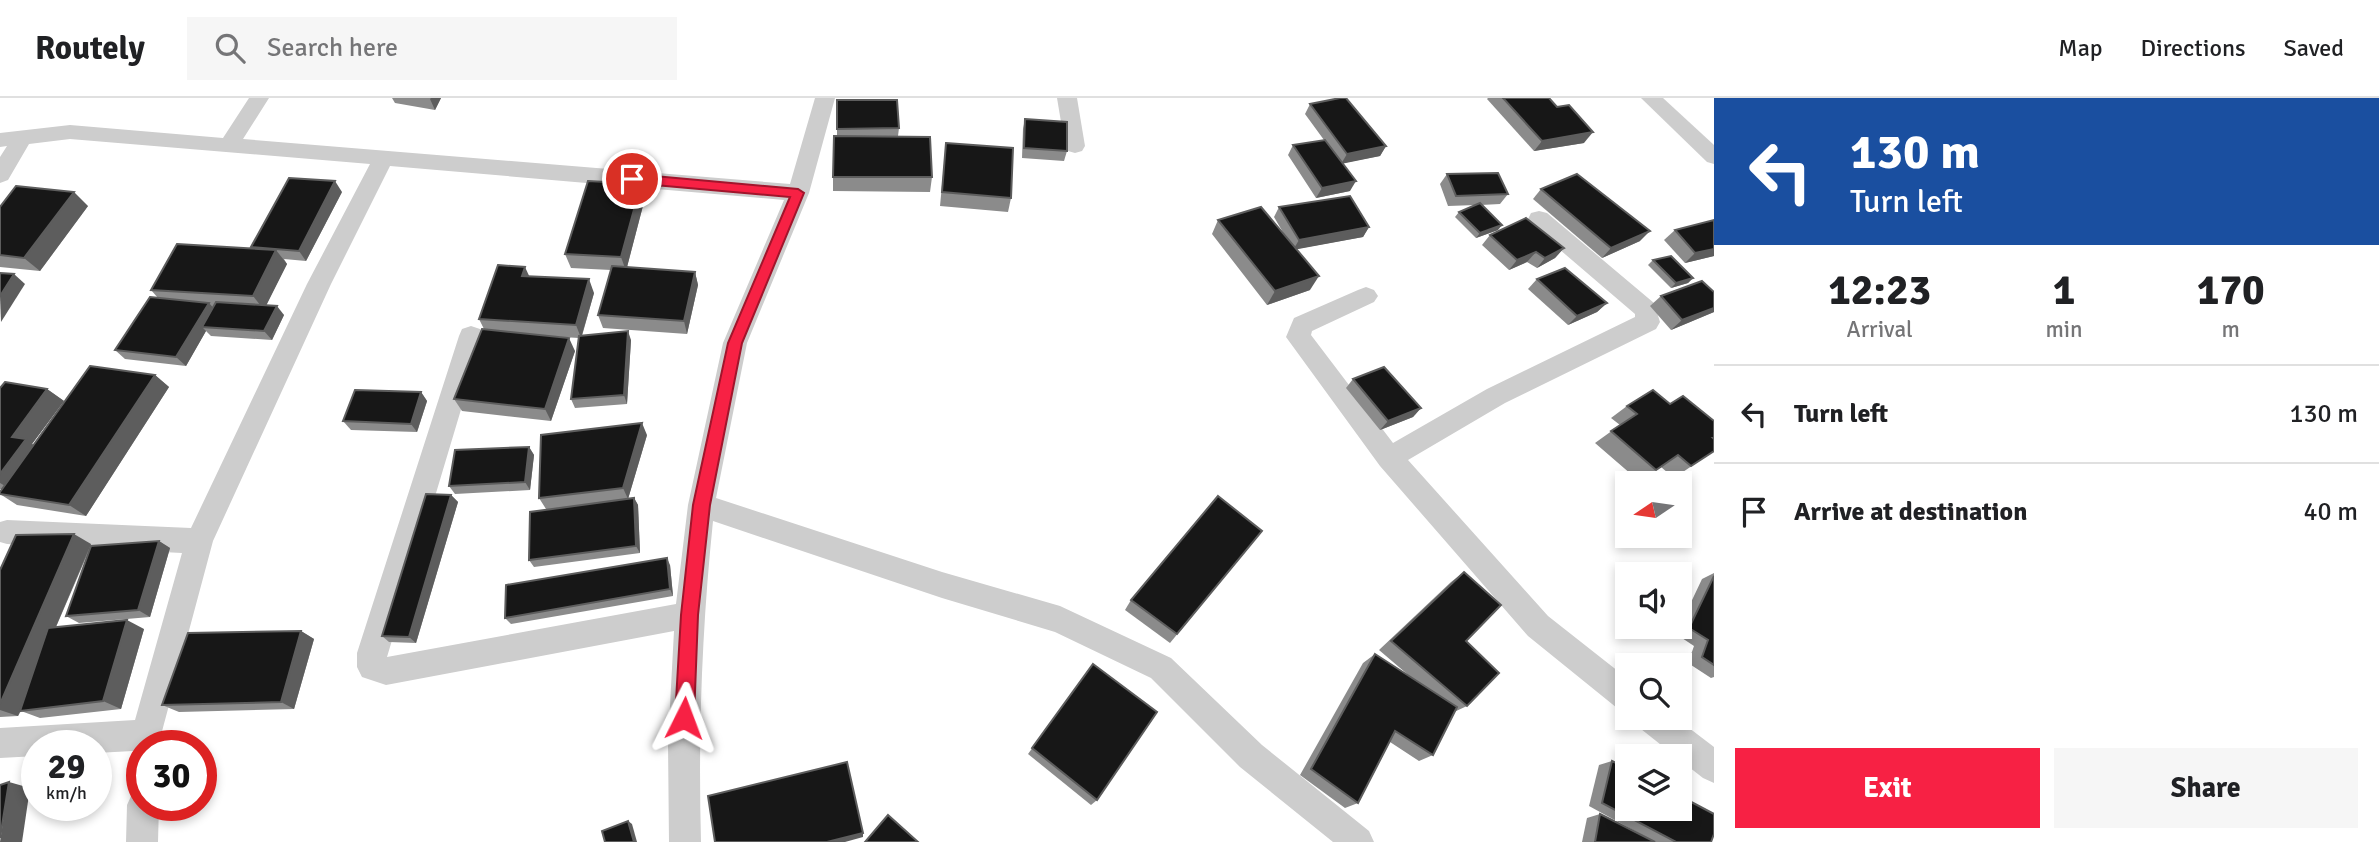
<!DOCTYPE html>
<style>
:root{--surface:#fff;--page:#f6f6f6;--text:#202124;--muted:#757577;--line:#e0e0e0;--accent:#f72144}
body{margin:0;font-family:Signika,sans-serif;background:var(--page);color:var(--text);height:100vh;display:flex;flex-direction:column;font-size:26px;white-space:nowrap}
*{box-sizing:border-box;margin:0}
p{font-size:23px;color:var(--muted)}
.icon{flex:none;width:38px;height:38px;fill:none;stroke:currentColor;stroke-width:2;stroke-linecap:round;stroke-linejoin:round}
.map{position:relative;flex:1;overflow:hidden}
.details{display:flex;flex-direction:column;background:var(--surface);width:665px}
.details>*{flex:none}
.hud{background:#1a4fa0;color:#fff;overflow:hidden}
.needle{width:46px;rotate:257deg}
.buttons{position:absolute;left:1615px;top:373px;display:grid;gap:14px}
.buttons a{display:grid;place-items:center;width:77px;height:77px;border-radius:0px;background:var(--surface);box-shadow:0 4px 10px #0003;font-size:35px}
.speed{position:absolute;left:21px;top:632px;display:flex;gap:14px;font-size:35px;font-weight:700;text-align:center}
.speed>*{display:grid;place-content:center;width:91px;height:91px;border-radius:50%;background:var(--surface);box-shadow:0 4px 10px #0003;line-height:1}
.speed small{font-size:18px;font-weight:400}
.speed .limit{border:10px solid #d22;background:#fff;color:#111}
.pin{position:absolute;display:grid;place-items:center;width:60px;height:60px;color:#fff;margin:-30px;border:4px solid #fff;border-radius:50%;box-shadow:0 2px 7px #0007}
.me{position:absolute;width:77px;margin:-38px;rotate:3deg;stroke-linejoin:round;filter:drop-shadow(0 0 5px #0008)}
.turn{display:flex;align-items:center;gap:24px;height:147px;padding:0 21px;font-size:32px}
.turn .icon{width:91px;height:91px;stroke-width:2.5}
.turn b{display:block;font-size:49px;line-height:60px}
.eta{display:flex;justify-content:space-evenly;align-items:center;height:119px;text-align:center}
.eta b{font-size:42px;font-weight:700;line-height:49px}
.button{display:flex;gap:14px;margin-top:auto;padding:14px 21px}
.button a{flex:1;height:80px;border-radius:0px;background:var(--accent);color:#fff;font-size:28px;font-weight:700;line-height:80px;text-align:center}
.button a+a{background:var(--page);color:var(--text)}
ul{padding:0;list-style:none}
li{display:flex;align-items:center;gap:21px;height:98px;padding:0 21px;border-top:2px solid var(--line)}
li div{flex:1}
li b{display:block;font-size:26px}
li em{font-style:normal}
header{display:flex;align-items:center;gap:42px;box-sizing:border-box;height:98px;padding:0 35px;background:var(--surface);border-bottom:2px solid var(--line)}
header strong{font-size:33px}
nav{display:flex;gap:38px;margin-inline-start:auto;font-size:24px}
.search{width:490px;height:63px;background:var(--page);display:flex;align-items:center;gap:18px;box-sizing:border-box;padding:0 24px;border-radius:0px;color:var(--muted);font-size:26px}
main{display:flex;flex:1;min-height:0}
.map>svg:first-child{display:block}
.lines{fill:none;stroke-linecap:round;stroke-linejoin:round}
.minor{fill:#cdcdcd;fill-rule:evenodd}
.wall{fill:#8b8b8b}
.shaded-wall{fill:#5d5d5d}
.building{fill:#171717;stroke:#5d5d5d;stroke-width:2}
.route{fill:#f72144;stroke:#a1152c;stroke-width:2}
</style>
<header>
<strong>Routely</strong>
<div class="search"><svg class="icon" aria-label="search" viewBox="0 0 24 24"><circle cx="10" cy="10" r="6"/><path d="M15 15l6 6"/></svg>Search here</div>
<nav><a>Map</a><a>Directions</a><a>Saved</a></nav>
</header>
<main>
<div class="map">
<svg width="1714" height="744" viewBox="0 0 1714 744">
<rect width="100%" height="100%" fill="#fff"/>
<g class="lines">
<g class="minor">
<path d="M 249,0 L 269,0 L 243,41 L 790,86 L 815,0 L 835,0 L 809,95 L 747,245 L 716,400 L 942,474 L 1060,508 L 1171,560 L 1262,647 L 1369,733 L 1374,744 L 1333,744 L 1240,669 L 1151,580 L 1055,534 L 942,500 L 713,423 C 702,530 698,636 701,744 L 669,744 L 668,645 L 674,533 L 386,587 L 362,579 L 357,569 L 357,555 L 459,238 L 462,231 L 471,228 L 480,231 L 483,238 L 387,559 L 676,506 L 688,407 L 723,245 L 784,102 L 390,68 L 331,186 L 213,443 L 161,637 L 161,648 L 142,648 L 142,662 L 135,659 L 133,653 L 96,655 L 96,648 L 37,648 L 37,658 L 0,660 L 0,630 L 135,622 L 182,455 L 7,446 L 0,444 L 0,424 L 7,422 L 191,430 L 307,186 L 370,66 L 70,41 L 29,46 L 8,82 L 0,85 L 0,59 L 7,48 L 0,49 L 0,35 L 70,27 L 223,40 Z"/>
<polygon points="1057,0 1077,0 1085,48 1082,53 1075,55 1068,53 1065,48"/>
<polygon points="1641,0 1663,0 1714,47 1714,66 1707,64"/>
<polygon points="1539,113 1547,115 1654,205 1660,224 1656,231 1505,305 1408,362 1548,518 1628,581 1628,615 1617,610 1528,538 1380,368 1286,239 1294,220 1358,192 1366,189 1374,192 1378,198 1374,204 1312,233 1311,237 1393,345 1487,291 1635,219 1635,216 1531,127 1528,121 1531,115"/>
<polygon points="1637,620 1676,620 1714,649 1714,685 1703,680 1680,662 1680,658 1675,658 1641,631"/>
<polygon points="142,692 142,707 159,707 158,744 126,744 127,707 132,696"/>
</g>
</g>
<g class="wall">
<polygon points="392,0 441,0 435,12 395,5"/>
<polygon points="1488,0 1549,0 1584,45 1534,53 1487,1"/>
<polygon points="837,2 899,30 898,38 932,79 930,94 833,93 833,79 837,38"/>
<polygon points="1310,6 1386,48 1380,58 1343,65 1350,93 1316,100 1288,57 1293,47 1324,42 1305,16"/>
<polygon points="1025,21 1067,53 1064,63 1022,60 1023,31"/>
<polygon points="946,45 1011,100 1008,114 940,108"/>
<polygon points="1447,76 1508,96 1500,106 1481,107 1498,132 1476,140 1455,119 1459,114 1476,107 1448,108 1440,86"/>
<polygon points="1541,91 1640,143 1602,160 1533,101"/>
<polygon points="342,94 306,163 284,161 287,166 266,207 284,217 272,242 211,238 206,233 186,268 125,261 115,252 158,200 151,192 251,150"/>
<polygon points="645,100 627,169 695,174 698,187 687,236 603,230 598,217 611,172 571,170 565,156"/>
<polygon points="88,108 40,173 0,169 0,109"/>
<polygon points="1279,109 1369,129 1363,139 1296,151 1310,192 1267,207 1212,136 1218,122 1284,136 1274,119"/>
<polygon points="1675,132 1714,158 1685,165 1664,142"/>
<polygon points="1490,137 1564,150 1555,160 1537,170 1527,164 1509,172 1482,147"/>
<polygon points="1653,162 1693,180 1688,185 1671,190 1648,167"/>
<polygon points="529,178 594,195 582,238 631,242 627,306 575,310 571,301 579,240 545,238 575,253 551,323 462,313 454,301 484,231 479,221"/>
<polygon points="1537,181 1607,205 1597,214 1568,227 1528,191"/>
<polygon points="1661,198 1714,214 1671,232 1650,208"/>
<polygon points="155,277 169,289 86,418 17,407 0,396 2,391 0,391 0,290 47,291 64,303 32,346 34,347"/>
<polygon points="1353,281 1421,310 1413,319 1380,332 1346,290"/>
<polygon points="421,294 427,303 417,334 351,332 343,323"/>
<polygon points="1627,308 1713,340 1714,353 1674,380 1661,369 1639,383 1595,345 1620,327 1611,320"/>
<polygon points="647,337 628,401 634,400 638,407 640,455 534,469 529,462 546,411 539,400"/>
<polygon points="529,349 534,357 530,392 455,396 449,388"/>
<polygon points="451,397 458,404 416,545 389,544 382,538"/>
<polygon points="1262,433 1170,545 1125,512 1131,502"/>
<polygon points="159,443 170,450 150,519 79,525 66,518 91,448 56,529 144,531 121,611 40,620 21,613 18,618 0,619 0,472 91,446 91,448"/>
<polygon points="670,467 673,498 511,526 505,520"/>
<polygon points="1464,474 1467,608 1454,614 1433,657 1419,663 1390,644 1358,705 1345,710 1300,677 1363,565 1375,556 1413,581 1379,552 1451,484"/>
<polygon points="1714,475 1714,579 1711,580 1688,565 1694,548 1676,536 1702,481"/>
<polygon points="301,533 314,541 294,611 179,614 162,607"/>
<polygon points="1093,566 1097,702 1091,707 1028,656"/>
<polygon points="1612,663 1711,744 1655,744 1589,708 1599,667"/>
<polygon points="1600,716 1655,744 1582,744 1587,720"/>
</g>
<g class="shaded-wall">
<polygon points="431,0 441,0 435,12 430,1"/>
<polygon points="1593,34 1584,45 1534,53 1542,43"/>
<polygon points="1386,48 1380,58 1341,66 1347,56"/>
<polygon points="335,83 342,94 306,163 299,153"/>
<polygon points="1356,83 1350,93 1316,100 1322,90"/>
<polygon points="641,86 645,100 626,173 621,159"/>
<polygon points="74,94 88,108 40,173 24,160"/>
<polygon points="1502,127 1498,132 1476,140 1480,135"/>
<polygon points="1369,129 1363,139 1293,152 1299,142"/>
<polygon points="1650,133 1640,143 1602,160 1611,150"/>
<polygon points="1564,150 1555,160 1537,170 1545,160"/>
<polygon points="1714,151 1714,158 1685,165 1695,155"/>
<polygon points="276,152 287,166 264,212 253,198"/>
<polygon points="1536,154 1527,164 1509,172 1517,162"/>
<polygon points="525,169 531,182 522,178"/>
<polygon points="695,174 698,187 687,236 684,223"/>
<polygon points="14,176 25,186 1,224 0,198"/>
<polygon points="1319,178 1310,192 1267,207 1275,193"/>
<polygon points="1693,180 1688,185 1671,190 1676,185"/>
<polygon points="589,181 594,195 581,240 576,227"/>
<polygon points="209,205 218,215 202,229 206,233 186,268 176,259"/>
<polygon points="1607,205 1597,214 1568,227 1577,218"/>
<polygon points="277,208 284,217 272,242 264,233"/>
<polygon points="1714,210 1714,214 1671,232 1682,222"/>
<polygon points="628,233 631,242 627,306 624,297"/>
<polygon points="569,240 575,253 551,323 545,311"/>
<polygon points="155,277 169,289 86,418 69,407"/>
<polygon points="47,291 64,303 32,346 43,353 14,393 0,385 0,376 12,339"/>
<polygon points="421,294 427,303 417,334 411,326"/>
<polygon points="1421,310 1413,319 1380,332 1388,323"/>
<polygon points="642,325 647,337 628,401 623,390"/>
<polygon points="529,349 534,357 530,392 525,384"/>
<polygon points="451,397 458,404 416,545 409,539"/>
<polygon points="634,400 638,407 640,455 636,448"/>
<polygon points="74,436 91,446 18,618 0,612 0,606"/>
<polygon points="159,443 170,450 150,519 138,512"/>
<polygon points="667,460 670,467 673,498 670,491"/>
<polygon points="127,522 144,531 121,611 103,603"/>
<polygon points="301,533 314,541 294,611 281,604"/>
<polygon points="9,684 30,690 22,744 0,744"/>
<polygon points="628,723 632,726 637,744 634,744"/>
<polygon points="863,735 863,739 845,744 827,744"/>
</g>
<g class="building">
<polygon points="1340,0 1346,0 1386,48 1347,56 1310,6"/>
<polygon points="1503,0 1549,0 1557,9 1569,7 1593,34 1542,43"/>
<polygon points="837,2 897,2 899,30 837,31"/>
<polygon points="1025,21 1067,24 1067,53 1024,50"/>
<polygon points="834,38 930,39 932,79 833,79"/>
<polygon points="1325,42 1356,83 1322,90 1293,47"/>
<polygon points="946,45 1013,50 1011,100 942,94"/>
<polygon points="1498,75 1508,96 1456,98 1447,76"/>
<polygon points="1577,76 1650,133 1611,150 1541,91"/>
<polygon points="289,80 335,83 299,153 251,149"/>
<polygon points="588,83 641,86 621,159 565,156"/>
<polygon points="16,88 74,94 24,160 0,157 0,109"/>
<polygon points="1350,98 1369,129 1299,142 1279,109"/>
<polygon points="1480,105 1502,127 1480,135 1459,114"/>
<polygon points="1261,109 1319,178 1275,193 1218,122"/>
<polygon points="1526,120 1564,150 1545,160 1536,154 1517,162 1490,137"/>
<polygon points="1714,122 1714,151 1695,155 1675,132"/>
<polygon points="177,146 276,152 253,198 151,192"/>
<polygon points="1671,158 1693,180 1676,185 1653,162"/>
<polygon points="498,167 525,169 522,178 589,181 576,227 479,221"/>
<polygon points="612,168 695,174 684,223 598,217"/>
<polygon points="1565,170 1607,205 1577,218 1537,181"/>
<polygon points="0,175 14,176 0,198"/>
<polygon points="1702,183 1714,194 1714,210 1682,222 1661,198"/>
<polygon points="150,199 209,205 176,259 115,252"/>
<polygon points="216,204 277,208 264,233 202,229"/>
<polygon points="482,231 569,240 545,311 454,301"/>
<polygon points="628,233 624,297 571,301 579,238"/>
<polygon points="90,268 155,277 69,407 0,396 0,394"/>
<polygon points="1384,269 1421,310 1388,323 1353,281"/>
<polygon points="5,284 47,291 12,339 26,341 0,376 0,290"/>
<polygon points="355,292 421,294 411,326 343,323"/>
<polygon points="1653,292 1670,306 1683,298 1714,323 1714,340 1713,340 1714,341 1714,353 1691,368 1678,357 1656,372 1611,333 1637,316 1627,308"/>
<polygon points="642,325 623,390 539,400 541,337"/>
<polygon points="529,349 525,384 449,388 455,352"/>
<polygon points="426,396 451,397 409,539 382,538"/>
<polygon points="1218,398 1262,433 1177,536 1131,502"/>
<polygon points="634,400 636,448 529,462 530,414"/>
<polygon points="74,436 0,606 0,472 16,437"/>
<polygon points="159,443 138,512 66,518 91,448"/>
<polygon points="667,460 670,491 505,520 506,487"/>
<polygon points="1464,474 1501,507 1466,543 1499,575 1467,608 1391,543"/>
<polygon points="1714,478 1714,567 1702,559 1708,542 1689,530"/>
<polygon points="127,522 103,603 20,613 48,530"/>
<polygon points="301,533 281,604 162,607 188,535"/>
<polygon points="1375,556 1457,609 1433,657 1395,633 1358,705 1311,671"/>
<polygon points="1093,566 1157,614 1097,702 1032,650"/>
<polygon points="1612,663 1628,671 1628,710 1680,710 1680,698 1714,716 1714,736 1711,744 1676,744 1602,705"/>
<polygon points="847,664 863,735 827,744 715,744 708,698"/>
<polygon points="9,684 0,740 0,687"/>
<polygon points="1600,716 1655,744 1595,744"/>
<polygon points="888,717 918,744 865,744"/>
<polygon points="628,723 634,744 605,744 602,733"/>
</g>
<polygon class="route" points="632,76 798,91 804,95 742,245 710,407 698,517 694,620 691,626 684,629 678,626 675,620 681,517 693,407 728,245 790,99 632,85 626,81"/>
</svg>
<div class="buttons">
<a><svg class="needle" viewBox="-14 -14 28 28"><path d="M0-13l5 13h-10z" fill="#e53935"/><path d="M0 13l5-13h-10z" fill="#757577"/></svg></a>
<a><svg class="icon" aria-label="sound" viewBox="0 0 24 24"><path d="M4 9h4l5-4v14l-5-4H4zM17 9q2 3 0 6"/></svg></a>
<a><svg class="icon" aria-label="search" viewBox="0 0 24 24"><circle cx="10" cy="10" r="6"/><path d="M15 15l6 6"/></svg></a>
<a><svg class="icon" aria-label="layers" viewBox="0 0 24 24"><path d="M12 4l9 5-9 5-9-5zM3 14l9 5 9-5"/></svg></a>
</div>
<div class="speed"><div>29<small>km/h</small></div><div class="limit">30</div></div>
<div class="pin" style="left:632px;top:81px;background:#d93025"><svg class="icon" aria-label="arrive" viewBox="0 0 24 24"><path d="M6 21V4h12l-3 4 3 4H6"/></svg></div>
<svg class="me" style="left:684px;top:620px" viewBox="-20 -20 40 40"><path d="M0-17L14 15 0 8-14 15z" fill="#f72144" stroke="#fff" stroke-width="4"/></svg>
</div>
<section class="details">
<div class="hud">
<div class="turn"><svg class="icon" aria-label="left" viewBox="0 0 24 24"><path d="M17 20v-9H6M10 6l-5 5 5 5"/></svg><div><b>130 m</b>Turn left</div></div>
</div>
<div class="eta">
<div><b>12:23</b><p>Arrival</p></div>
<div><b>1</b><p>min</p></div>
<div><b>170</b><p>m</p></div>
</div>
<ul>
<li><svg class="icon" aria-label="left" viewBox="0 0 24 24"><path d="M17 20v-9H6M10 6l-5 5 5 5"/></svg><div><b>Turn left</b></div><em>130 m</em></li>
<li><svg class="icon" aria-label="arrive" viewBox="0 0 24 24"><path d="M6 21V4h12l-3 4 3 4H6"/></svg><div><b>Arrive at destination</b></div><em>40 m</em></li>
</ul>
<div class="button"><a>Exit</a><a>Share</a></div>
</section>
</main>
